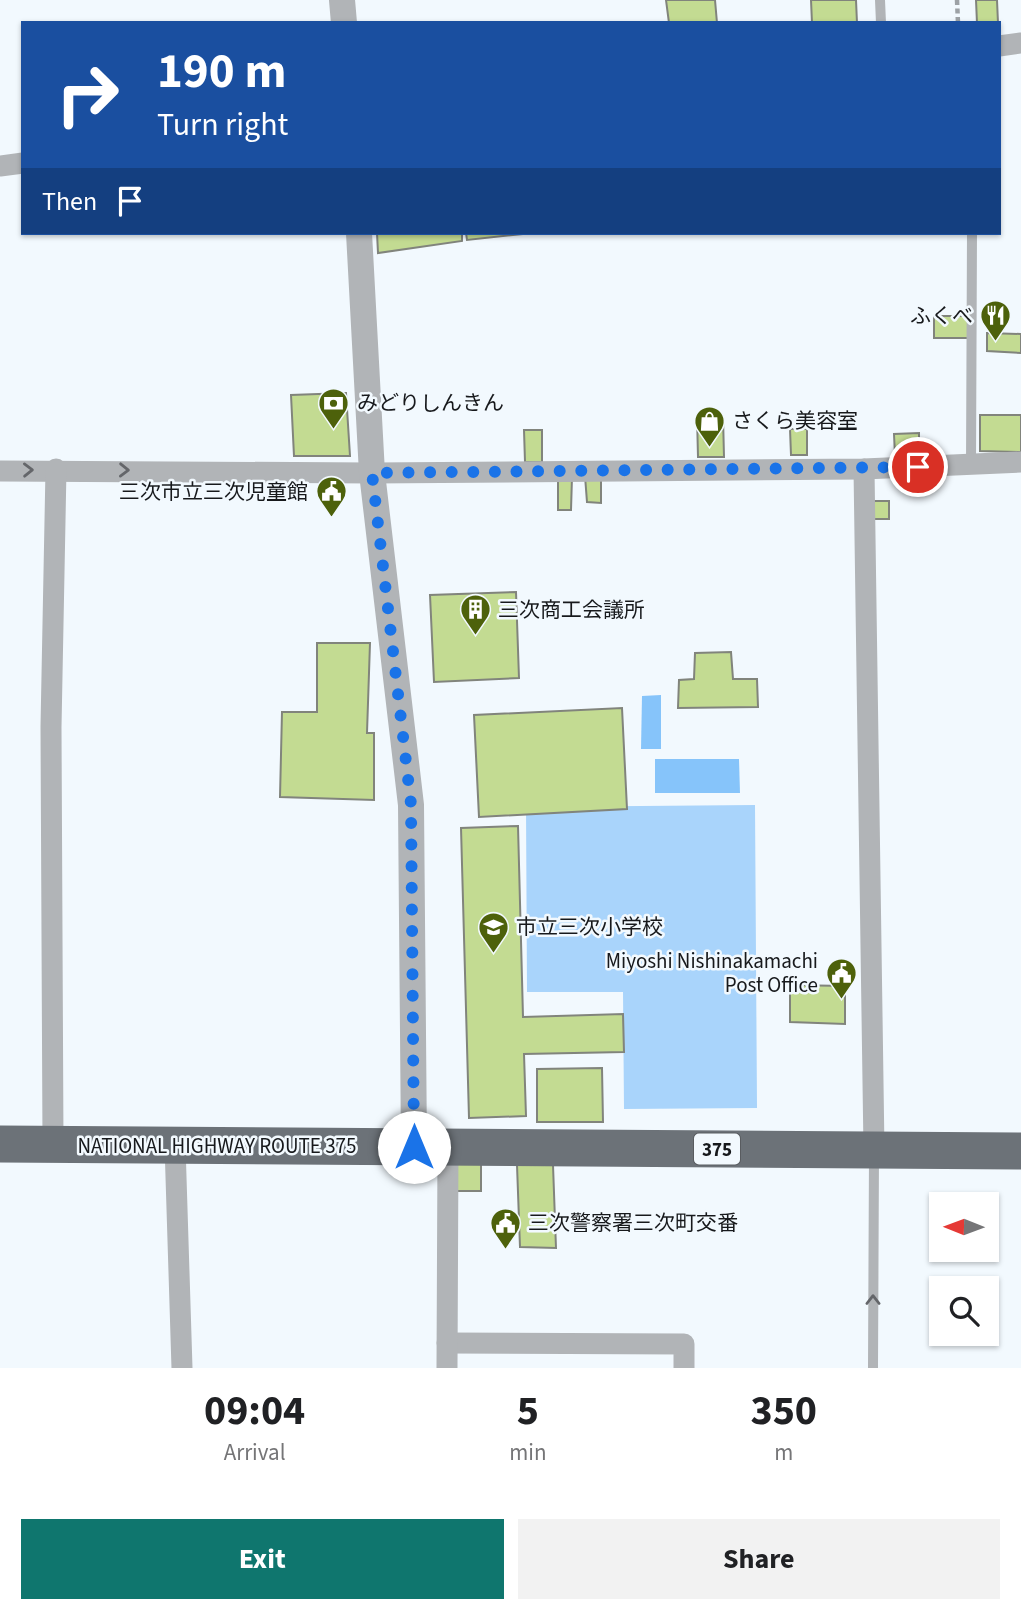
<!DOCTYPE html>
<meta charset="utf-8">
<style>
:root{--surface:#fff;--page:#f2f2f2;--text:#202124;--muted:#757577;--accent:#0f766e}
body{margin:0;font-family:"Source Sans 3","Noto Sans JP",sans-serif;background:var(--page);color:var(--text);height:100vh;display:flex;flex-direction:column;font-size:26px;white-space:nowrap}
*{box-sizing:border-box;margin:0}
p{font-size:23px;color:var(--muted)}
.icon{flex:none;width:38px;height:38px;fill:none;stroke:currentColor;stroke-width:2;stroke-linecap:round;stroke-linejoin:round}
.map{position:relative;height:1368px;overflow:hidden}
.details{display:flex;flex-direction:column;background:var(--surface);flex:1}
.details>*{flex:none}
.guide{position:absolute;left:21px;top:21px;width:980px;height:214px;border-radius:0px;box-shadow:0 2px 5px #0004;background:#1a4fa0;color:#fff;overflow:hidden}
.needle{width:46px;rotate:271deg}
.fabs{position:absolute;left:929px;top:1192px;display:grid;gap:14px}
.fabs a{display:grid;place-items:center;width:70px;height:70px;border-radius:0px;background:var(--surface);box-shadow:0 2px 5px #0004;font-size:35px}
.pin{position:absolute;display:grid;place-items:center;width:60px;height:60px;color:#fff;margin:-30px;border:4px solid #fff;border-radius:50%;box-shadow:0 2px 7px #0007}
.me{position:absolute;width:77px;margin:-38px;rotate:0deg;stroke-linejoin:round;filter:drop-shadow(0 0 5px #0008)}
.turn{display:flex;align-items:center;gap:24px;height:147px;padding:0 21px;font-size:32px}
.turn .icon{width:91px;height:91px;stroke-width:2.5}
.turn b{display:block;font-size:49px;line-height:60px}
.then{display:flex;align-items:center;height:66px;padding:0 21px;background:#0003;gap:14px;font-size:26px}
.eta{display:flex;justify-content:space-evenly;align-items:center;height:119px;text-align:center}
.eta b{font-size:42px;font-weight:700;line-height:49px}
.action{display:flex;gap:14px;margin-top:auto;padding:14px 21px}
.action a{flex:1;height:80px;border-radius:0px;background:var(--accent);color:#fff;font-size:28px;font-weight:700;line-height:80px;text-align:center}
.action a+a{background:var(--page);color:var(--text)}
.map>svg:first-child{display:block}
.green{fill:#a9d4fb}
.water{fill:#86c4fa}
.building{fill:#c3db92;stroke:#81847c;stroke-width:2}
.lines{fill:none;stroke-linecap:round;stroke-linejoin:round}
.path{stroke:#9da2a6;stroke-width:4.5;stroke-dasharray:5 3.5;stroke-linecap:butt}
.service{stroke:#b1b4b7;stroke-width:10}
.minor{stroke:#b1b4b7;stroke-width:21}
.tertiary{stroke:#b1b4b7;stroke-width:26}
.trunk{stroke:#6c7278;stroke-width:37}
.oneway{stroke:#64666a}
.route{stroke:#1a73e8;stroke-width:12;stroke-dasharray:0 21.6}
.labels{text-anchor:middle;stroke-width:5;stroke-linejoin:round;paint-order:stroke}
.shield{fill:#f2f9fe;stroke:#595c60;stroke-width:2}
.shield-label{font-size:19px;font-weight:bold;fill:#17191c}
.poi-label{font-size:21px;fill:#17191c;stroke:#f2f9fe;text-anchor:start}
.street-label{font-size:21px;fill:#17191c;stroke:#f2f9fe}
</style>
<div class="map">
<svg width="1021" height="1368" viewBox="0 0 1021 1368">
<rect width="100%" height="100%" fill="#f2f9fe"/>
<polygon class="green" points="755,805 757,1108 624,1109 623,992 527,992 526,807"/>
<g class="water">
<polygon points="661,695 661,749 641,749 642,696"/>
<polygon points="655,759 739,759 740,793 655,793"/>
</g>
<g class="building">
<polygon points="666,0 715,0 717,23 669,23"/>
<polygon points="811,0 856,0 857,23 812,23"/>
<polygon points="976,0 997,0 998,23 977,23"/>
<polygon points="377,233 462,233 462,241 378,253"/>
<polygon points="466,233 522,233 522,234 467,240"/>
<rect x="934" y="316" width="34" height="22"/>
<polygon points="987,333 1021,334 1021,353 987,351"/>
<polygon points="346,393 350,456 294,456 291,395"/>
<polygon points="980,415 1021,415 1021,452 980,451"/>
<polygon points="697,416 723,416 724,457 698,457"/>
<polygon points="790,429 807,429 807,455 791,455"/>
<polygon points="524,430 542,430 542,462 525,462"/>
<polygon points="919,433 919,455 895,456 894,434"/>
<polygon points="601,475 601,503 587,502 585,476"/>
<polygon points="558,477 572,477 571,510 558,510"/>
<rect x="874" y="501" width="15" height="18"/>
<polygon points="516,592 519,678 434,682 430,595"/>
<polygon points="317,643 370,643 367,733 374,733 374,800 280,797 282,712 317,712"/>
<polygon points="731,652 733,679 757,679 758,707 678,708 679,680 694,679 695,653"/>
<polygon points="622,708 627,809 479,817 474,715"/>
<polygon points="518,826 523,1017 623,1014 624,1052 524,1054 526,1116 469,1118 461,828"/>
<polygon points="790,985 845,986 845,1024 790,1022"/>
<polygon points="602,1068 603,1122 537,1122 537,1069"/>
<rect x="451" y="1164" width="30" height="27"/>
<polygon points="517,1165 553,1165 556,1248 520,1247"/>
</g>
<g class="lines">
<polyline class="path" points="957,0 958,23"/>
<g class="service">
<polyline points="880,0 881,23"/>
<polyline points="971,465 972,233"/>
<polyline points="873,1368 874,1154"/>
</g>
<g class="minor">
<polyline points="999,46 1021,43"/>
<polyline points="0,166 23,163"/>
<polyline points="864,469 874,1150"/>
<polyline points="0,471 372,473 864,469 1021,462"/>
<polyline points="53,1144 51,727 56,469"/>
<polyline points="175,1145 182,1368"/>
<polyline points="447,1343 684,1344 684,1368"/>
<polyline points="447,1368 448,1147"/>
</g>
<g class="tertiary">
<polyline points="342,0 344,23"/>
<polyline points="359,233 372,473 411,805 414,1147"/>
</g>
<polyline class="trunk" points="0,1144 1021,1151"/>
</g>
<defs><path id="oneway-chevron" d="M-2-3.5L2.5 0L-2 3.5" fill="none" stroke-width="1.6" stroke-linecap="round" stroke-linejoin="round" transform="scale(1.75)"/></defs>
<g class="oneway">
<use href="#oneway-chevron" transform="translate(28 470) rotate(-1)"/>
<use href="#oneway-chevron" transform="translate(124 470) rotate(1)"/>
<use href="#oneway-chevron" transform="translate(873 1300) rotate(-90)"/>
</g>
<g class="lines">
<polyline class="route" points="414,1147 411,804 372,473 918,467"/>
</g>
<defs>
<symbol id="restaurant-pin" viewBox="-11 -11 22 30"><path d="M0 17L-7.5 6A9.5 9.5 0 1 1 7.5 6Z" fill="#4d610b" stroke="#f2f9fe"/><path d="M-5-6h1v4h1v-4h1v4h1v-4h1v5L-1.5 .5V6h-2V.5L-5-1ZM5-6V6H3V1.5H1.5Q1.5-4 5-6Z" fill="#fff"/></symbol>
<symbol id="bank-pin" viewBox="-11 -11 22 30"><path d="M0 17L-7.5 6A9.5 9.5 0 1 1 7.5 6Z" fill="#4d610b" stroke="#f2f9fe"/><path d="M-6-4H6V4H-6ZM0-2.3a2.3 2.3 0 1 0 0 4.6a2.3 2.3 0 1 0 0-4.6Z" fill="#fff"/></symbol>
<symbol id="shop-pin" viewBox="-11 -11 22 30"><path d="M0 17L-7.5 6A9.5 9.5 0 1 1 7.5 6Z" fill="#4d610b" stroke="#f2f9fe"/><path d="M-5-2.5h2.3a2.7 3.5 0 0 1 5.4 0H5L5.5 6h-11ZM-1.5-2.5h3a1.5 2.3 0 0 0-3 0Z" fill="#fff"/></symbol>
<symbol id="civic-pin" viewBox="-11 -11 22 30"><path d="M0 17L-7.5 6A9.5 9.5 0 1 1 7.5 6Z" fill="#4d610b" stroke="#f2f9fe"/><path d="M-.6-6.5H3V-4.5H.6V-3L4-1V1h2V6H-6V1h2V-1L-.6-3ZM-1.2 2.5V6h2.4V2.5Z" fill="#fff"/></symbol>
<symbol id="building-pin" viewBox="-11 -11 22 30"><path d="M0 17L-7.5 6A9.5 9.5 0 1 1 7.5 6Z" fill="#4d610b" stroke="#f2f9fe"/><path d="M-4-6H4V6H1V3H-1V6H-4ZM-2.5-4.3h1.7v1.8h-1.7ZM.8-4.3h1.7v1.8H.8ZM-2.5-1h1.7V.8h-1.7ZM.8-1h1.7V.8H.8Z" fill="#fff"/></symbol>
<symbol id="school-pin" viewBox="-11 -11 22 30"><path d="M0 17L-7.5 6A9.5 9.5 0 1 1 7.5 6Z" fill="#4d610b" stroke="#f2f9fe"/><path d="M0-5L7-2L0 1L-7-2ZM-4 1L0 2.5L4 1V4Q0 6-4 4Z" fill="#fff"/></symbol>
</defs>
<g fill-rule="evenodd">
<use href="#restaurant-pin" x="978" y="298" width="35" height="47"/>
<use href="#bank-pin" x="316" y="386" width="35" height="47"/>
<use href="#shop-pin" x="692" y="404" width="35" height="47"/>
<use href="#civic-pin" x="314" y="474" width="35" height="47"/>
<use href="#building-pin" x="458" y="592" width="35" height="47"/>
<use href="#school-pin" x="476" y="910" width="35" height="47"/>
<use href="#civic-pin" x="824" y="956" width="35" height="47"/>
<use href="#civic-pin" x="488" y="1206" width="35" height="47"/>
</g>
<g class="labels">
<rect class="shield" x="694" y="1133.5" width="46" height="31" rx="5"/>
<g class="shield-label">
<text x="717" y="1156">375</text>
</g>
<g class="poi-label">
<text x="973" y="323" text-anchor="end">ふくべ</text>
<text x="357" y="410">みどりしんきん</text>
<text x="732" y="428">さくら美容室</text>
<text x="308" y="499" text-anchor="end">三次市立三次児童館</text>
<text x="498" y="617">三次商工会議所</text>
<text x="516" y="934">市立三次小学校</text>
<text x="818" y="968" text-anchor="end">Miyoshi Nishinakamachi<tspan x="818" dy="24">Post Office</tspan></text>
<text x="528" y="1230">三次警察署三次町交番</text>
</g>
<g class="street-label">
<text x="217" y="1153">NATIONAL HIGHWAY ROUTE 375</text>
</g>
</g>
</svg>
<div class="fabs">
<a><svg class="needle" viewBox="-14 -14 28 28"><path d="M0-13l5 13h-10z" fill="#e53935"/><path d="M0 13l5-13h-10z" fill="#757577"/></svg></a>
<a><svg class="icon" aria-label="search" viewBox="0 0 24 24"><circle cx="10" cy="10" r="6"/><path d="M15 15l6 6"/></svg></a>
</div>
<div class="pin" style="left:918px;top:467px;background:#d93025"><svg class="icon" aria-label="arrive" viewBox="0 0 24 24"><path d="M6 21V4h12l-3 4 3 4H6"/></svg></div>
<svg class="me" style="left:414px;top:1147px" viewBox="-20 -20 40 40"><circle r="19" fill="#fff"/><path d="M0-13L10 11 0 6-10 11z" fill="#1a73e8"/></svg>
<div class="guide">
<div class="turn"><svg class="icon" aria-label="right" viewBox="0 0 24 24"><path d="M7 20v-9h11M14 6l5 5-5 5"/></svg><div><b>190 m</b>Turn right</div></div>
<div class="then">Then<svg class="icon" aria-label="arrive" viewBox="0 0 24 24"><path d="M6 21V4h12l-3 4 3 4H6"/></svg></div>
</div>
</div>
<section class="details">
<div class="eta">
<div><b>09:04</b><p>Arrival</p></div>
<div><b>5</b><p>min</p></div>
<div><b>350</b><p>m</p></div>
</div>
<div class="action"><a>Exit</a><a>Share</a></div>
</section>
